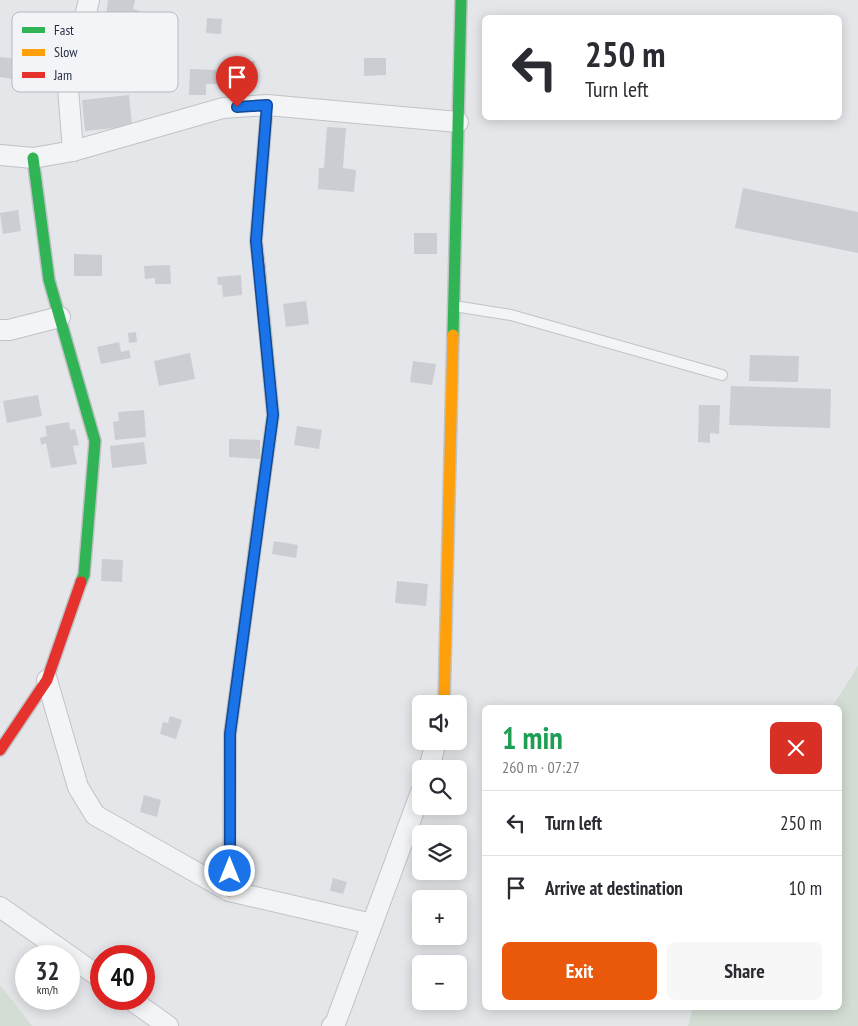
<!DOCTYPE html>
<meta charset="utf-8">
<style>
:root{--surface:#fff;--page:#f7f7f7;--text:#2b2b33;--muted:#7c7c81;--line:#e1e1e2;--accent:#ea580c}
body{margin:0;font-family:"PT Sans Narrow",sans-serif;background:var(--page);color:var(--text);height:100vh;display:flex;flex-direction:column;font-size:19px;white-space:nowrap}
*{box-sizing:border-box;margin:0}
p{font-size:16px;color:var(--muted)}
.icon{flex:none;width:28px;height:28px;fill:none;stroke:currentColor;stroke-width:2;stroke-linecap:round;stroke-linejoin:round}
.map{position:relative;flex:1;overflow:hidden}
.panel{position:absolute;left:482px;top:705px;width:360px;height:305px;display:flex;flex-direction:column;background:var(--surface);border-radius:8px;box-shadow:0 2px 12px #0003}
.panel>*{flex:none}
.banner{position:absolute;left:482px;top:15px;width:360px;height:105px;border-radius:8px;box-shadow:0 2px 12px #0003;background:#fff;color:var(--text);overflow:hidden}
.fabs{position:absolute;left:412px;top:695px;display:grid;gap:10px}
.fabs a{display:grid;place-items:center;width:55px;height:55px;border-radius:8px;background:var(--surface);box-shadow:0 2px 12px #0003;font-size:25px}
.speed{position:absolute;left:15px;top:945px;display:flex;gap:10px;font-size:25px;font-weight:700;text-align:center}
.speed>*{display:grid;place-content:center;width:65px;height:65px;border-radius:50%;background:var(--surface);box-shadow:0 2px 12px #0003;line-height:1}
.speed small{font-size:12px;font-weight:400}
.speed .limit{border:8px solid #d22;background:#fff;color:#111}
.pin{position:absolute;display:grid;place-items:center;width:42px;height:42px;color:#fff;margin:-51px -21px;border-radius:50% 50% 50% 0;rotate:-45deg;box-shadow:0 0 5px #0007}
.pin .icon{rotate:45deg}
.me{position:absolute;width:55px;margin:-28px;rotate:0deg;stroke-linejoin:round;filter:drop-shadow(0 0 4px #0008)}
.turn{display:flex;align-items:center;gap:18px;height:105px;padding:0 20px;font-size:22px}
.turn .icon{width:65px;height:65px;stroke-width:2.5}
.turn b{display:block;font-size:35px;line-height:42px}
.round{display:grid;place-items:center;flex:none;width:52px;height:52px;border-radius:8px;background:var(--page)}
.summary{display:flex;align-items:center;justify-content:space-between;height:85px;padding:0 20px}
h1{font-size:30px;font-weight:800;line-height:38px;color:#1e9e55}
.cta{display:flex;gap:10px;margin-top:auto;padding:10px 20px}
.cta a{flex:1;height:58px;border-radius:8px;background:var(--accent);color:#fff;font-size:20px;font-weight:800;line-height:58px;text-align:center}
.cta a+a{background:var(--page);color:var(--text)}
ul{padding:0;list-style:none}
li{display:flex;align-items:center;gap:15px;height:65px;padding:0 20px;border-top:1px solid var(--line)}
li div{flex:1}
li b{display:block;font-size:19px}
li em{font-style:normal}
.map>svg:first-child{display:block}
.green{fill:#d3ddd4}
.building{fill:#cbcdd2}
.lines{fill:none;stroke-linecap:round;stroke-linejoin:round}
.lane-casing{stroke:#c1c3c7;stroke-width:12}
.street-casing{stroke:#c1c3c7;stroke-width:22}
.fast-casing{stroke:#c1c3c7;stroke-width:14}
.slow-casing{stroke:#c1c3c7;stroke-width:14}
.jam-casing{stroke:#c1c3c7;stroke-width:14}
.lane{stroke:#f3f4f6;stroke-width:10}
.street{stroke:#f3f4f6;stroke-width:20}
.fast{stroke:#30b455;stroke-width:11}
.slow{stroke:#ff9f0a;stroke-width:11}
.jam{stroke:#e5322d;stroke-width:11}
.route-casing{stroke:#114b97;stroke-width:12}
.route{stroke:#1a73e8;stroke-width:9}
.key{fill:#f2f4f8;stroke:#b6b9c2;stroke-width:1}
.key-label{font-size:14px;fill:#293045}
</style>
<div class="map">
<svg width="858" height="1026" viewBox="0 0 858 1026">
<rect width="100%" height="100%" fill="#e4e6e9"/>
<g class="green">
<polygon points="858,666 858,1026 688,1026 693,1008 840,1008 840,708 832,707"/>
<polygon points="0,985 32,1026 0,1026"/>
</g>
<g class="building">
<polygon points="108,0 135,0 133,9 140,11 139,22 106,17"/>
<polygon points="207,18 222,19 221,34 206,33"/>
<polygon points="0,57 20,59 18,80 0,77"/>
<polygon points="364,58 386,58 386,75 364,76"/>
<polygon points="234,61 255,61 254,87 234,86"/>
<polygon points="190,69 217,70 217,84 206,84 206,95 189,95"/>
<polygon points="129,95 132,126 85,131 82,100"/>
<polygon points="327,127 346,128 343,168 356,170 354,192 318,189 319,168 324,168"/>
<polygon points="743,188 858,212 858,253 735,228"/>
<polygon points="18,210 21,231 3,234 0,213"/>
<rect x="414" y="233" width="23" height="21"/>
<polygon points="74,254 102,255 102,276 74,276"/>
<polygon points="170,265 171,284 155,284 155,278 145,279 144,266"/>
<polygon points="241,275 242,295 223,297 222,285 218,285 217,277"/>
<polygon points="306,301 309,324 286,327 283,304"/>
<polygon points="136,332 137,342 129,343 128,333"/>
<polygon points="119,342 121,352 129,350 131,358 101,364 97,347"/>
<polygon points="190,353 195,379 159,386 154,361"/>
<polygon points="750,355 799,356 798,382 749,381"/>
<polygon points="413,361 436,364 432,385 410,382"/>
<polygon points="731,386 831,389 830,428 729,425"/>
<polygon points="38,395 42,416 7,423 3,401"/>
<polygon points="699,405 720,405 719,434 710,433 710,443 698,442"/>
<polygon points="144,410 146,437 115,440 113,422 119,421 118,412"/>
<polygon points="69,422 70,430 75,429 79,445 73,446 77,464 51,468 46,443 41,445 40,438 47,436 45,426"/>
<polygon points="297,426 322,430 319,449 294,445"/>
<polygon points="229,439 260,440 260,459 229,457"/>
<polygon points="144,442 147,464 112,468 110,446"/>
<polygon points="274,541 298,545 296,558 272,554"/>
<polygon points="102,559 123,560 122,582 101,581"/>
<polygon points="397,581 428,584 426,606 395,603"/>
<polygon points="170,716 182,720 176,739 160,734 163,722 168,723"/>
<polygon points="144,795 161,800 157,817 140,812"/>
<polygon points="333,878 347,882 343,894 330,891"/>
</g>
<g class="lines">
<defs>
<polyline id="lane" points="454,306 511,315 722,375"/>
<g id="street">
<polyline points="73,151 68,88 89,0"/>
<polyline points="0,155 33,158 73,151 223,108 267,105 458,122"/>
<polyline points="0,330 9,330 60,317"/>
<polyline points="47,680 78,787 95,815 229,891 372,924"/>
<polyline points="429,769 436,741"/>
<polyline points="0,907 101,978"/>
<polyline points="130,999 168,1026"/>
<polyline points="332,1026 335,1024 421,792"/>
</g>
<g id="fast">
<polyline points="33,158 49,280 95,441 84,575 81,582"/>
<polyline points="259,267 273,415 260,510"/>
<polyline points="453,335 461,0"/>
</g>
<g id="slow">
<polyline points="444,704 453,335"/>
<polyline points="229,891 230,734 260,510"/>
</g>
<g id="jam">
<polyline points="259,267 256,241 267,105"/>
<polyline points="0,750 47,680 81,582"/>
</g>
</defs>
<use href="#lane" class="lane-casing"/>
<use href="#street" class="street-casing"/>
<use href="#fast" class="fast-casing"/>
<use href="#slow" class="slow-casing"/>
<use href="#jam" class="jam-casing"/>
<use href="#lane" class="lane"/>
<use href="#street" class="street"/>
<use href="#fast" class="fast"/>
<use href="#slow" class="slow"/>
<use href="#jam" class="jam"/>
</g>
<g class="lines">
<defs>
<polyline id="route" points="230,871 230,734 273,415 256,241 267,105 237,107"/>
</defs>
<use href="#route" class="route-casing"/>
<use href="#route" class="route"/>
</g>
<rect x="12" y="12" width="166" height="80" rx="8" class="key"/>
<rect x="22" y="27" width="23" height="6" fill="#30b455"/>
<rect x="22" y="49" width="23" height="7" fill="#ff9f0a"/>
<rect x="22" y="72" width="23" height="6" fill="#e5322d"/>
<g class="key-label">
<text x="54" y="35">Fast</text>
<text x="54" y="57">Slow</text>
<text x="54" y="80">Jam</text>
</g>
</svg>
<div class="fabs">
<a><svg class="icon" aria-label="sound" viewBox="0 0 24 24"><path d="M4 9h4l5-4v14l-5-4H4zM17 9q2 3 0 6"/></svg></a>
<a><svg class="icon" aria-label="search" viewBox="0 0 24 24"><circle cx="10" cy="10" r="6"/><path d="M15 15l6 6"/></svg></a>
<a><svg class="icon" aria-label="layers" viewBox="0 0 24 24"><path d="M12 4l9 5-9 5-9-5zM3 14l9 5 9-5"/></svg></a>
<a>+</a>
<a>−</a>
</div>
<div class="speed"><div>32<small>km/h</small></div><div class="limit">40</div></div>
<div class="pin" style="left:237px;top:107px;background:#d93025"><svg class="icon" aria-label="arrive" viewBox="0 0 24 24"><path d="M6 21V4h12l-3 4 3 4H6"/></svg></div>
<svg class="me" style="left:230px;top:871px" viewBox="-20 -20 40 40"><circle r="17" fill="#1a73e8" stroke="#fff" stroke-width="3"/><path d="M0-11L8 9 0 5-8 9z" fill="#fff"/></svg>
<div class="banner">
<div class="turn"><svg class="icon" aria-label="left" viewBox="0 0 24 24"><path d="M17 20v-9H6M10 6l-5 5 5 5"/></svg><div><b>250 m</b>Turn left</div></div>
</div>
<section class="panel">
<div class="summary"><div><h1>1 min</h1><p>260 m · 07:27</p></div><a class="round" style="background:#d93025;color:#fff"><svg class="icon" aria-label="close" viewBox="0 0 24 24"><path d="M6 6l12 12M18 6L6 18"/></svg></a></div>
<ul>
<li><svg class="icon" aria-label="left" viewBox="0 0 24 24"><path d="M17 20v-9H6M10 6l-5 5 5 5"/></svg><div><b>Turn left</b></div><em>250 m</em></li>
<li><svg class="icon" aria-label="arrive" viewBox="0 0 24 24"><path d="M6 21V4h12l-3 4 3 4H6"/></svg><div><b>Arrive at destination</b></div><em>10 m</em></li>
</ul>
<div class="cta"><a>Exit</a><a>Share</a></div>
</section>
</div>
